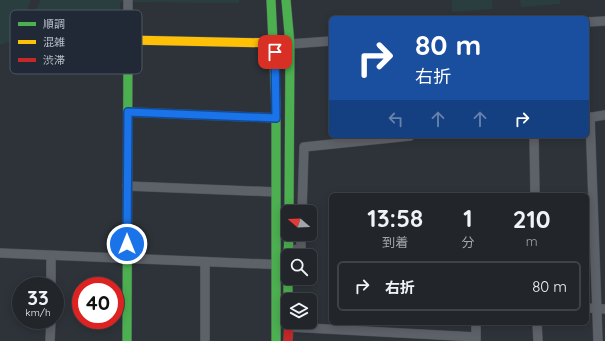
<!DOCTYPE html>
<html lang="ja">
<meta charset="utf-8">
<style>
:root{--surface:#22262b;--page:#2a2e33;--text:#f1f3f6;--muted:#a2a5a9;--line:#3f4347}
body{margin:0;font-family:Quicksand,"Noto Sans JP",sans-serif;background:var(--page);color:var(--text);height:100vh;display:flex;flex-direction:column;font-size:15px;white-space:nowrap}
*{box-sizing:border-box;margin:0}
p{font-size:13px;color:var(--muted)}
.icon{flex:none;width:22px;height:22px;fill:none;stroke:currentColor;stroke-width:2;stroke-linecap:round;stroke-linejoin:round}
.map{position:relative;flex:1;overflow:hidden}
.side{position:absolute;left:329px;top:193px;width:260px;height:132px;display:flex;flex-direction:column;background:var(--surface);border-radius:6px;box-shadow:0 2px 10px #0003,0 0 0 1px var(--line)}
.side>*{flex:none}
.hud{position:absolute;left:329px;top:16px;width:260px;height:122px;border-radius:6px;box-shadow:0 2px 10px #0003,0 0 0 1px var(--line);background:#1a4fa0;color:#fff;overflow:hidden}
.needle{width:26px;rotate:289deg}
.buttons{position:absolute;left:281px;top:205px;display:grid;gap:8px}
.buttons a{display:grid;place-items:center;width:36px;height:36px;border-radius:6px;background:var(--surface);box-shadow:0 2px 10px #0003,0 0 0 1px var(--line);font-size:20px}
.speed{position:absolute;left:12px;top:277px;display:flex;gap:8px;font-size:20px;font-weight:700;text-align:center}
.speed>*{display:grid;place-content:center;width:52px;height:52px;border-radius:50%;background:var(--surface);box-shadow:0 2px 10px #0003,0 0 0 1px var(--line);line-height:1}
.speed small{font-size:10px;font-weight:400}
.speed .limit{border:6px solid #d22;background:#fff;color:#111}
.pin{position:absolute;display:grid;place-items:center;width:34px;height:34px;color:#fff;margin:-17px;border-radius:8px;box-shadow:0 2px 6px #0006}
.me{position:absolute;width:44px;margin:-22px;rotate:0deg;stroke-linejoin:round;filter:drop-shadow(0 0 3px #0008)}
.turn{display:flex;align-items:center;gap:14px;height:84px;padding:0 20px;font-size:18px}
.turn .icon{width:52px;height:52px;stroke-width:2.5}
.turn b{display:block;font-size:28px;line-height:34px}
.lanes{display:flex;align-items:center;height:38px;padding:0 20px;background:#0003;justify-content:center;gap:20px;direction:ltr}
.lanes .off{opacity:.35}
.eta{display:flex;justify-content:space-evenly;align-items:center;height:68px;text-align:center}
.eta b{font-size:24px;font-weight:800;line-height:28px}
ul{padding:0;list-style:none}
li{display:flex;align-items:center;gap:12px;height:50px;margin:0 8px 6px;padding:0 12px;border:2px solid var(--line);border-radius:6px}
li div{flex:1}
li b{display:block;font-size:15px}
li em{font-style:normal}
.map>svg:first-child{display:block}
.green{fill:#2a3d3f}
.lines{fill:none;stroke-linecap:round;stroke-linejoin:round}
.street-casing{stroke:#4b4f54;stroke-width:10}
.fast-casing{stroke:#4b4f54;stroke-width:10}
.slow-casing{stroke:#4b4f54;stroke-width:10}
.jam-casing{stroke:#4b4f54;stroke-width:10}
.street{stroke:#5d6168;stroke-width:9}
.fast{stroke:#4caf50;stroke-width:9}
.slow{stroke:#ffc107;stroke-width:9}
.jam{stroke:#c62828;stroke-width:9}
.route-casing{stroke:#114b97;stroke-width:10}
.route{stroke:#1a73e8;stroke-width:7}
.key{fill:#202935;stroke:#4e5662;stroke-width:1}
.key-label{font-size:11px;fill:#b8bfca}
</style>
<div class="map">
<svg width="605" height="341" viewBox="0 0 605 341">
<rect width="100%" height="100%" fill="#2d3339"/>
<g class="green">
<polygon points="0,0 31,0 17,39 0,45"/>
<polygon points="40,0 239,0 239,3 120,2 121,33 56,31 33,34 29,29"/>
<polygon points="452,0 492,0 492,9 452,12"/>
<polygon points="520,0 560,0 561,4 521,7"/>
</g>
<g class="lines">
<defs>
<g id="street">
<polyline points="587,22 605,21"/>
<polyline points="128,40 128,0"/>
<polyline points="290,44 331,41"/>
<polyline points="128,112 276,118"/>
<polyline points="590,117 598,341"/>
<polyline points="587,118 605,115"/>
<polyline points="534,136 535,195"/>
<polyline points="127,186 276,192"/>
<polyline points="302,212 304,147 410,136"/>
<polyline points="288,250 301,249 301,234"/>
<polyline points="0,253 288,265"/>
<polyline points="205,262 205,341"/>
<polyline points="51,286 51,256"/>
<polyline points="587,308 605,309"/>
<polyline points="537,323 538,341"/>
<polyline points="289,327 476,337"/>
<polyline points="50,341 51,320"/>
<polyline points="476,341 476,323"/>
</g>
<g id="fast">
<polyline points="271,0 276,105 276,341"/>
<polyline points="286,0 290,44 289,212"/>
<polyline points="288,256 289,234"/>
<polyline points="288,278 288,300"/>
<polyline points="127,341 128,40"/>
</g>
<polyline id="slow" points="128,40 274,43"/>
<polyline id="jam" points="288,341 289,322"/>
</defs>
<use href="#street" class="street-casing"/>
<use href="#fast" class="fast-casing"/>
<use href="#slow" class="slow-casing"/>
<use href="#jam" class="jam-casing"/>
<use href="#street" class="street"/>
<use href="#fast" class="fast"/>
<use href="#slow" class="slow"/>
<use href="#jam" class="jam"/>
</g>
<g class="lines">
<defs>
<polyline id="route" points="127,244 128,112 276,118 275,52"/>
</defs>
<use href="#route" class="route-casing"/>
<use href="#route" class="route"/>
</g>
<rect x="10" y="10" width="132" height="64" rx="6" class="key"/>
<rect x="18" y="22" width="18" height="4" fill="#4caf50"/>
<rect x="18" y="40" width="18" height="4" fill="#ffc107"/>
<rect x="18" y="58" width="18" height="4" fill="#c62828"/>
<g class="key-label">
<text x="43" y="28">順調</text>
<text x="43" y="46">混雑</text>
<text x="43" y="64">渋滞</text>
</g>
</svg>
<div class="buttons">
<a><svg class="needle" viewBox="-14 -14 28 28"><path d="M0-13l5 13h-10z" fill="#e53935"/><path d="M0 13l5-13h-10z" fill="#a2a5a9"/></svg></a>
<a><svg class="icon" aria-label="search" viewBox="0 0 24 24"><circle cx="10" cy="10" r="6"/><path d="M15 15l6 6"/></svg></a>
<a><svg class="icon" aria-label="layers" viewBox="0 0 24 24"><path d="M12 4l9 5-9 5-9-5zM3 14l9 5 9-5"/></svg></a>
</div>
<div class="speed"><div>33<small>km/h</small></div><div class="limit">40</div></div>
<div class="pin" style="left:275px;top:52px;background:#d93025"><svg class="icon" aria-label="arrive" viewBox="0 0 24 24"><path d="M6 21V4h12l-3 4 3 4H6"/></svg></div>
<svg class="me" style="left:127px;top:244px" viewBox="-20 -20 40 40"><circle r="17" fill="#1a73e8" stroke="#fff" stroke-width="3"/><path d="M0-11L8 9 0 5-8 9z" fill="#fff"/></svg>
<div class="hud">
<div class="turn"><svg class="icon" aria-label="right" viewBox="0 0 24 24"><path d="M7 20v-9h11M14 6l5 5-5 5"/></svg><div><b>80 m</b>右折</div></div>
<div class="lanes"><svg class="icon off" aria-label="left" viewBox="0 0 24 24"><path d="M17 20v-9H6M10 6l-5 5 5 5"/></svg><svg class="icon off" aria-label="ahead" viewBox="0 0 24 24"><path d="M12 20V5M6 11l6-6 6 6"/></svg><svg class="icon off" aria-label="ahead" viewBox="0 0 24 24"><path d="M12 20V5M6 11l6-6 6 6"/></svg><svg class="icon" aria-label="right" viewBox="0 0 24 24"><path d="M7 20v-9h11M14 6l5 5-5 5"/></svg></div>
</div>
<section class="side">
<div class="eta">
<div><b>13:58</b><p>到着</p></div>
<div><b>1</b><p>分</p></div>
<div><b>210</b><p>m</p></div>
</div>
<ul>
<li><svg class="icon" aria-label="right" viewBox="0 0 24 24"><path d="M7 20v-9h11M14 6l5 5-5 5"/></svg><div><b>右折</b></div><em>80 m</em></li>
</ul>
</section>
</div>
